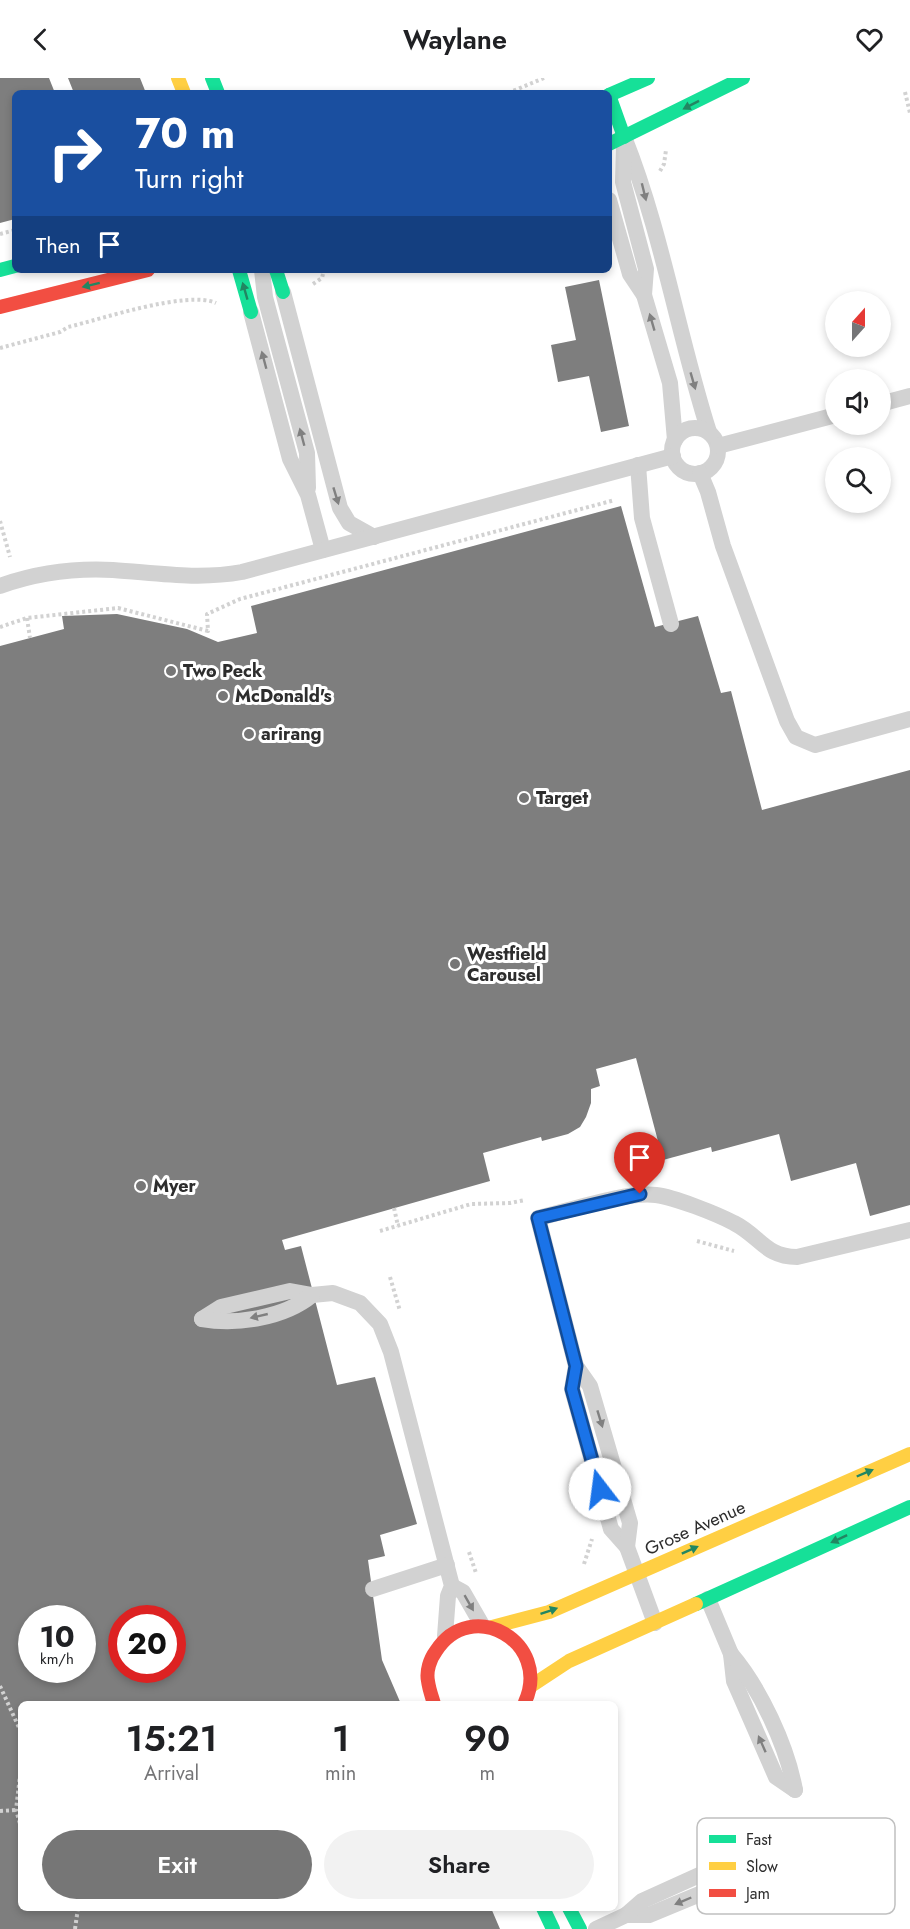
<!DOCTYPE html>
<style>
:root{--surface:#fff;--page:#f2f2f2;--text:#202124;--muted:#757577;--accent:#767676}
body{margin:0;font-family:Jost,sans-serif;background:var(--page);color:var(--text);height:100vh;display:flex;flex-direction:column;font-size:22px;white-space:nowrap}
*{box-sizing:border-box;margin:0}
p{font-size:20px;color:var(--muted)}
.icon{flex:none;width:33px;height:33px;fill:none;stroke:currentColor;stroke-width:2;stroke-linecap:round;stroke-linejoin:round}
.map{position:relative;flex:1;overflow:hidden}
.side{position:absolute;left:18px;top:1623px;width:600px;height:210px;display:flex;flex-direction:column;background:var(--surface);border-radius:9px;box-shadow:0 3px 9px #0003}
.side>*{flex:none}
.hud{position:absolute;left:12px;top:12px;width:600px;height:183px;border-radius:9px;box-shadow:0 3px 9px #0003;background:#1a4fa0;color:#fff;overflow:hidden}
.needle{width:39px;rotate:21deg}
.controls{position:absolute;left:825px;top:213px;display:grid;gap:12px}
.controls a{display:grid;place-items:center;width:66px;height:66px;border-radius:50%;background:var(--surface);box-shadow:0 3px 9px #0003;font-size:30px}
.speed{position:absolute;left:18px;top:1527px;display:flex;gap:12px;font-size:30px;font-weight:700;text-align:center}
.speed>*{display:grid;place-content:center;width:78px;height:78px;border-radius:50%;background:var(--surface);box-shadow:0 3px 9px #0003;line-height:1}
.speed small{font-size:15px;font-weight:400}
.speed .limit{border:9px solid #d22;background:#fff;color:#111}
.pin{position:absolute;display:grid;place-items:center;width:51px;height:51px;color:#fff;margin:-62px -26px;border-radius:50% 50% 50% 0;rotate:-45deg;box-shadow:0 0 6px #0007}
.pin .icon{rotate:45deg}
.me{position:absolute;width:66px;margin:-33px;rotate:345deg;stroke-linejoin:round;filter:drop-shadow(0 0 4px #0008)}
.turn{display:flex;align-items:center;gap:21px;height:126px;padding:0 24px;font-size:27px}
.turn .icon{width:78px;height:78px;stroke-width:2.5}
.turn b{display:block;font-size:42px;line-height:51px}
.then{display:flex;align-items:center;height:57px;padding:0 24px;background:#0003;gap:12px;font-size:22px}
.eta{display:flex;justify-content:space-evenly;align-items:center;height:102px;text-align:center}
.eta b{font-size:36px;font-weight:600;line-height:42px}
.primary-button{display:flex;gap:12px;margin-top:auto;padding:12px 24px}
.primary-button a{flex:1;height:69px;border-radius:36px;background:var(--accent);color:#fff;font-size:24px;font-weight:600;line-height:69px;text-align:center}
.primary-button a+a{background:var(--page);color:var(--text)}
header{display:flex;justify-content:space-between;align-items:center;height:78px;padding:0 24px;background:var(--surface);font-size:27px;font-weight:600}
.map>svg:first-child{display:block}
.building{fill:#7e7e7e;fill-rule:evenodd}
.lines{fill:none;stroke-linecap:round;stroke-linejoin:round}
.path{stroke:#d2d2d2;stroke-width:4;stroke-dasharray:3 3;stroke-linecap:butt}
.lane{stroke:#d2d2d2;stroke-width:16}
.fast{stroke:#16e098;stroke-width:14}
.slow{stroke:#ffcf43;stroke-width:14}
.jam{stroke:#f24e42;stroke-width:14}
.oneway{fill:#228662}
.oneway2{fill:#808080}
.route-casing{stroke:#114b97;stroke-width:15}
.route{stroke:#1a73e8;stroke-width:10}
.poi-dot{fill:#767676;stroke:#fff;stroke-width:2}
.labels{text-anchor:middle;stroke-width:6;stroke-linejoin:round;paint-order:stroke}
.poi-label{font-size:18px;font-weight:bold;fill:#2d2d2d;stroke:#fff;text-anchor:start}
.street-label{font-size:18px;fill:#2d2d2d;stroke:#fff}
.key{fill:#fff;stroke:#c0c0c0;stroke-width:1.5}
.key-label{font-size:16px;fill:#2d2d2d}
</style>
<header><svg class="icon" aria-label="back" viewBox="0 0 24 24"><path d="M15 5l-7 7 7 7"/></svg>Waylane<svg class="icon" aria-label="heart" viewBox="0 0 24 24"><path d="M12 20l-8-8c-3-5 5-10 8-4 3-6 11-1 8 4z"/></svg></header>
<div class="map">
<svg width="910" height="1851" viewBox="0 0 910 1851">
<rect width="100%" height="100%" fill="#fff"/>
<g class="building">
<polygon points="0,0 49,0 55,15 15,15 15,141 0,145"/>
<polygon points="68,0 140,0 146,15 74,15"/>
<polygon points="599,202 629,348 601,354 589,298 558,304 551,267 576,262 565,209"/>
<path d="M 621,428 L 655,549 L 698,538 L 721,615 L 731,613 L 762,732 L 910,692 L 910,1127 L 870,1138 L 856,1085 L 791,1103 L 779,1056 L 712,1074 L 711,1069 L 663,1082 L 636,980 L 596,991 L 600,1008 L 591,1011 L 591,1025 L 586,1039 L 580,1049 L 568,1056 L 542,1063 L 541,1059 L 483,1075 L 490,1103 L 282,1162 L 285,1172 L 301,1168 L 337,1307 L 375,1299 L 417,1446 L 380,1457 L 385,1478 L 368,1482 L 382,1582 L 401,1626 L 21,1626 L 21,1830 L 491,1830 L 500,1851 L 0,1851 L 0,568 L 64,551 L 62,538 L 117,536 L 187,551 L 218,564 L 257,555 L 251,528 ZM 32,1540 L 82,1540 L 82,1592 L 32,1592 ZM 122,1540 L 172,1540 L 172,1592 L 122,1592 Z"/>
</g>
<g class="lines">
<g class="path">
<polyline points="905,14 910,35"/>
<polyline points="508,15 544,0"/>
<polyline points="660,93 664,86 666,72"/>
<polyline points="0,156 15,152"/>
<polyline points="313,206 322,200 324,192"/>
<path d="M 0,270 L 60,254 L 68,249 C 102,241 187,212 216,225"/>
<polyline points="0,443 10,479"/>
<polyline points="27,540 30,560"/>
<polyline points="0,549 27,540 118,530 208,553 207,536 240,521 615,422"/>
<polyline points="394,1130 398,1148"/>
<polyline points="380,1153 471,1126 510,1125 525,1122"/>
<polyline points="697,1163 734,1173"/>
<polyline points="390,1199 400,1233"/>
<polyline points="469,1474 476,1495"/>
<polyline points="584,1486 592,1461"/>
<polyline points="0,1608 21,1654"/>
<polyline points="21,1689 16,1732 21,1749"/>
<polyline points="0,1733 16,1732"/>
<polyline points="75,1851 78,1830"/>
</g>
<g class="lane">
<path d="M 624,59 C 662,154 678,257 709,354"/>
<polyline points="624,68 623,104 646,191 644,217"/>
<polyline points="609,122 630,196 644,217 670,305 675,362"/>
<polyline points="262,192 265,219 307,375 308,410"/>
<polyline points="283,214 340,430 349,445 374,459"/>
<polyline points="251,234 290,381 308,417 323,472"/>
<polyline points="880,326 910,318"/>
<circle cx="695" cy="373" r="23"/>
<polyline points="718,368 836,337"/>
<polyline points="638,387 642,440 671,546"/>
<polyline points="700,395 708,414 723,468 787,643 796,659 815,667 910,641"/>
<path d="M 0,508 C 36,495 75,490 113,492 C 157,495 198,502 242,494 L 673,378"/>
<polyline points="202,1241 221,1229 290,1213 312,1217 333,1215 360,1225 380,1246 391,1274 452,1508 448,1518 445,1558"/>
<path d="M 202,1241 C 237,1247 284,1240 312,1217"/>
<polyline points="576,1288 572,1311 611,1451 627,1469 655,1545"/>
<path d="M 627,1469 L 630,1445 L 590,1308 L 576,1288 L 538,1140 C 569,1133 626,1113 656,1117 C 674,1119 717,1136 734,1145 C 760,1158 765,1179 797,1179 L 910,1152"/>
<polyline points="452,1508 463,1514 482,1547"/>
<polyline points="373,1511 447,1487"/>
<polyline points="708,1521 731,1576 734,1603 776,1699 795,1712"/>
<path d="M 731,1576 C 760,1610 787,1668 795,1712"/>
<polyline points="626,1837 649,1837 736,1801 750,1784"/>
<polyline points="596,1851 626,1837 642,1823 728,1784 750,1784"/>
</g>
<g class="fast">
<polyline points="212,0 218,15"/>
<polyline points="609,17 624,59"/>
<polyline points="609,17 648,0"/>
<polyline points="609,66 743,0"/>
<polyline points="0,192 15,188"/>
<polyline points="239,192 251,234"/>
<polyline points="276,192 283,214"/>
<polyline points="696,1526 910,1429"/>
<polyline points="543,1830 553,1851"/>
<polyline points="569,1830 580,1851"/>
</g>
<g class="slow">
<polyline points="178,0 184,15"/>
<polyline points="492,1549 549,1534 910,1376"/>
<polyline points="531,1608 569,1583 696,1526"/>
</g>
<g class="jam">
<polyline points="0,229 148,192"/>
<path d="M 434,1626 C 432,1619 429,1611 428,1603 C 426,1593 430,1581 436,1573 C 471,1518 552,1564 525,1624"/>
</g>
</g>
<defs><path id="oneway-solid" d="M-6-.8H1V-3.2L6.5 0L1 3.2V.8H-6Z" transform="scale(1.5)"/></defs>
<g class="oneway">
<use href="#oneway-solid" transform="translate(691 27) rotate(153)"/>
<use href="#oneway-solid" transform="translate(91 207) rotate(166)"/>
<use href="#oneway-solid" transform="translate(245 213) rotate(-106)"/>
<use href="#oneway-solid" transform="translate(865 1395) rotate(-23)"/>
<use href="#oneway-solid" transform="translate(839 1461) rotate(155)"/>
<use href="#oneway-solid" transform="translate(690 1472) rotate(-24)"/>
<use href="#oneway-solid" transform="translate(549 1533) rotate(-19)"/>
</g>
<g class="oneway2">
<use href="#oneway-solid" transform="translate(644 114) rotate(76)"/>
<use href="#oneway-solid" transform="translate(652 244) rotate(-106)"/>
<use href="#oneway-solid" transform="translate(264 282) rotate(-105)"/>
<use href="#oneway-solid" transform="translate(693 303) rotate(74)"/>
<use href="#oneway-solid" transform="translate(302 359) rotate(-105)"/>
<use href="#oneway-solid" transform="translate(336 418) rotate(73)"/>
<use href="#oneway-solid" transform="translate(259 1238) rotate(167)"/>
<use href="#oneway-solid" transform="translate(600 1341) rotate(73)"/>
<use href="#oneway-solid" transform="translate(469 1525) rotate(60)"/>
<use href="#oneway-solid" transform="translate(762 1666) rotate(-114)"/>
<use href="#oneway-solid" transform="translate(683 1823) rotate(157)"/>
</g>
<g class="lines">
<defs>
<polyline id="route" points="600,1411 572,1311 576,1288 538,1140 640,1116"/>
</defs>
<use href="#route" class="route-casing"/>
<use href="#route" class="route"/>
</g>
<g class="poi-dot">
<circle cx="171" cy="593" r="6"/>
<circle cx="223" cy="618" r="6"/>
<circle cx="249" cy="656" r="6"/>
<circle cx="524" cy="720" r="6"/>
<circle cx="455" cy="886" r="6"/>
<circle cx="141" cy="1108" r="6"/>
</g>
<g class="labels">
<g class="poi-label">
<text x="183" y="599">Two Peck</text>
<text x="235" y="624">McDonald's</text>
<text x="261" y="662">arirang</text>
<text x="536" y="726">Target</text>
<text x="467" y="882">Westfield<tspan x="467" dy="21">Carousel</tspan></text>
<text x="153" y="1114">Myer</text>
</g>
<g class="street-label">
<text transform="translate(695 1450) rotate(-24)" y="6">Grose Avenue</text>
</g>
</g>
<rect x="697" y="1740" width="198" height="96" rx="9" class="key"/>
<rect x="709" y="1757" width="27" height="8" fill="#16e098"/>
<rect x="709" y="1784" width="27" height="8" fill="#ffcf43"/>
<rect x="709" y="1811" width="27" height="8" fill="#f24e42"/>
<g class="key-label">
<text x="746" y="1767">Fast</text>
<text x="746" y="1794">Slow</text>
<text x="746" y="1821">Jam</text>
</g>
</svg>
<div class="controls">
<a><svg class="needle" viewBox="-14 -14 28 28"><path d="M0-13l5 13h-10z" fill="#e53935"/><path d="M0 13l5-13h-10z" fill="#757577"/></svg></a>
<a><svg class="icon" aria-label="sound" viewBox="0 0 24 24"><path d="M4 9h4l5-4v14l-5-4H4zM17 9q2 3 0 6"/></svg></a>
<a><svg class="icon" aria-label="search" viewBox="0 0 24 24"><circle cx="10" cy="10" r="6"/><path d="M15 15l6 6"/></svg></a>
</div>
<div class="speed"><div>10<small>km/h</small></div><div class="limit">20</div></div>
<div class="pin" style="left:640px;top:1116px;background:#d93025"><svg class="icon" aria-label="arrive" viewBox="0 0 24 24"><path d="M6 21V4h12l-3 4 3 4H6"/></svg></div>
<svg class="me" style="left:600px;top:1411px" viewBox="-20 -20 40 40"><circle r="19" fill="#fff"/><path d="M0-13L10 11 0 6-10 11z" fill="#1a73e8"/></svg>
<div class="hud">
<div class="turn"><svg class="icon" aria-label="right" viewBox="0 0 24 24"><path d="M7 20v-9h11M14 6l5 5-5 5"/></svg><div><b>70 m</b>Turn right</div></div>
<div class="then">Then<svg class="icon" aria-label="arrive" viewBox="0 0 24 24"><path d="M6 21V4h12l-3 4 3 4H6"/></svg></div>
</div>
<section class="side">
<div class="eta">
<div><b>15:21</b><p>Arrival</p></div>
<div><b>1</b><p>min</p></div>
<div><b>90</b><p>m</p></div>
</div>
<div class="primary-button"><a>Exit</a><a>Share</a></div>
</section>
</div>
